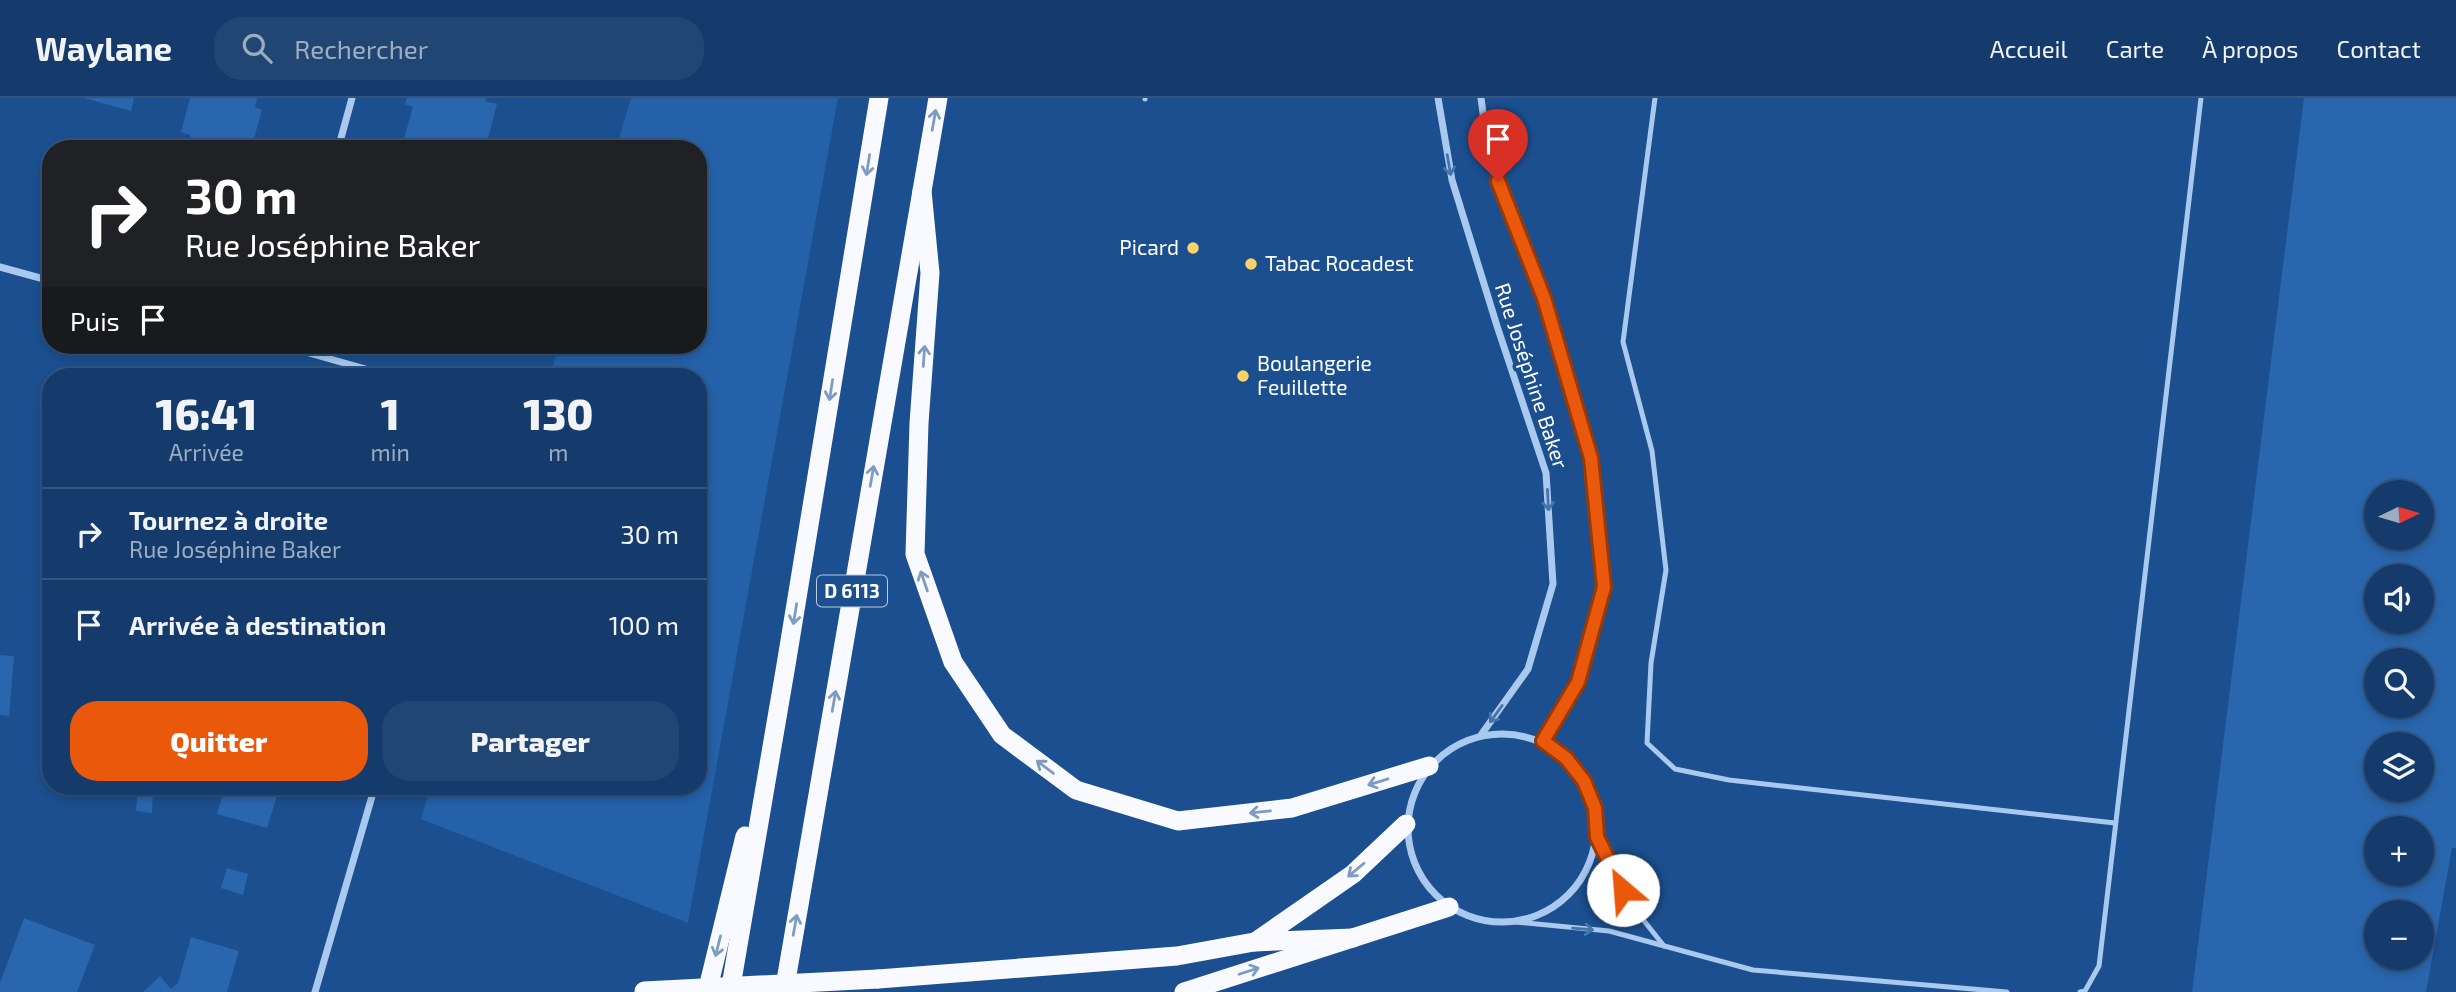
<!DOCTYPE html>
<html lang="fr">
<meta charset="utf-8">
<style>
:root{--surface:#143b6b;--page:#214673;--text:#f1f3f6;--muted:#9dadc1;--line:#33557e;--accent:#ea580c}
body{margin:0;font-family:"Exo 2",sans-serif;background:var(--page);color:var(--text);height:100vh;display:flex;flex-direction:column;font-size:26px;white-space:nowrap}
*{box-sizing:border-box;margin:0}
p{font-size:23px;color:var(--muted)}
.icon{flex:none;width:38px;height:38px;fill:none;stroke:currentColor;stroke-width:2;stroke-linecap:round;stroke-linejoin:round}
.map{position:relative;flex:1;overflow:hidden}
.side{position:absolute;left:42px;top:270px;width:665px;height:427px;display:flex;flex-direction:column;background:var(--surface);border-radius:28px;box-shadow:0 4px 10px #0003,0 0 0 2px var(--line)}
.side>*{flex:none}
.hud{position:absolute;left:42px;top:42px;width:665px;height:214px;border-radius:28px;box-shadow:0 4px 10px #0003,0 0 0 2px var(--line);background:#202124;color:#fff;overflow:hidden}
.needle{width:46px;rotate:85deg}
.fabs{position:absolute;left:2364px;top:382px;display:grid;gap:14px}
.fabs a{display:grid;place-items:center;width:70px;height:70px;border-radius:50%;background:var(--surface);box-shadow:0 4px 10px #0003,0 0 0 2px var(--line);font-size:35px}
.pin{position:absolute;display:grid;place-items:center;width:60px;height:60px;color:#fff;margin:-72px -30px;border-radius:50% 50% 50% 0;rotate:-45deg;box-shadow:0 0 7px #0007}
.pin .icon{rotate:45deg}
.me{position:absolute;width:77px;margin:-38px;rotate:333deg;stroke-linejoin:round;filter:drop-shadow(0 0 5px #0008)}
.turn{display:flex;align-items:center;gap:24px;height:147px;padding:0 28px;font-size:32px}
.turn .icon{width:91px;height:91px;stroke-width:2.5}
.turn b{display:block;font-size:49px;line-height:60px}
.then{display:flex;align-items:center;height:66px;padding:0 28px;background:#0003;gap:14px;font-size:26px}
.eta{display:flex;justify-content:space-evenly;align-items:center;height:119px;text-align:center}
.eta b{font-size:42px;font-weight:800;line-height:49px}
.primary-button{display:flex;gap:14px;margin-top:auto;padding:14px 28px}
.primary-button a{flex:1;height:80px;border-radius:28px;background:var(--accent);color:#fff;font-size:28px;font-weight:800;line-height:80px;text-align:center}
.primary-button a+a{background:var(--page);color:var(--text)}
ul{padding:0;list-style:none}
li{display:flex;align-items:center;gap:21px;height:91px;padding:0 28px;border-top:2px solid var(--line)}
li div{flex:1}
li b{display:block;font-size:26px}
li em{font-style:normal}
header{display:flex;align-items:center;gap:42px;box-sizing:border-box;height:98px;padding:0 35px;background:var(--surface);border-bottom:2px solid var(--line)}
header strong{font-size:33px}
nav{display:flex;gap:38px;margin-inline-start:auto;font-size:24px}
.search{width:490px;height:63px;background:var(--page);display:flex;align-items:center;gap:18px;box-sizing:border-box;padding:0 24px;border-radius:28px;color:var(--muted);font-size:26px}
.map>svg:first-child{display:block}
.green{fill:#2461a8}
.building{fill:#2a66ad;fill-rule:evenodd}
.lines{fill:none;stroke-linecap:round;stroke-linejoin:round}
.service{stroke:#a9c9ee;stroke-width:5}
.minor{stroke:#a9c9ee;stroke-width:7}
.trunk{stroke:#f8faff;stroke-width:19}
.trunk-bridge{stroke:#f8faff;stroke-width:19}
.oneway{stroke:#7e9cc1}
.oneway2{stroke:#4674ac}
.route-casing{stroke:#983908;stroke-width:18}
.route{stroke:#ea580c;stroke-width:12}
.poi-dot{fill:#ffd166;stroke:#1b4f8f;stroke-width:2.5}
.labels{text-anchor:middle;stroke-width:7;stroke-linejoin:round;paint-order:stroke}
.shield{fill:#1b4f8f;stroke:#bbcadd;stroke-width:2}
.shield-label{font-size:19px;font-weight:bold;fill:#fff}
.poi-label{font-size:21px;fill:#fff;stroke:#1b4f8f;text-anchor:start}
.street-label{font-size:21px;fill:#fff;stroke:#1b4f8f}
</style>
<header>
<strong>Waylane</strong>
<div class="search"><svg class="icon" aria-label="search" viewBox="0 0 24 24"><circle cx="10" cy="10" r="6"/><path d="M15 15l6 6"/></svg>Rechercher</div>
<nav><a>Accueil</a><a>Carte</a><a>À propos</a><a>Contact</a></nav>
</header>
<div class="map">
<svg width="2456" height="894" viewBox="0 0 2456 894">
<rect width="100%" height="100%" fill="#1b4f8f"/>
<polygon class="green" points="631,0 838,0 688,825 421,721 431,688 698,688 698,278 550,278 559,247 698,247 698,51 616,51"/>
<g class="building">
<polygon points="84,0 134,0 131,13"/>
<polygon points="190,0 257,0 255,9 262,12 251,51 236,51 190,39 190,37 181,34"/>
<polygon points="407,0 486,0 485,3 497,6 487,44 470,40 467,51 401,51 413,9 405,6"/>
<path d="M 2304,0 L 2456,0 L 2456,750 L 2452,750 L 2426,894 L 2192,894 ZM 2376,394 L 2422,394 L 2422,439 L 2376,439 ZM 2376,478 L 2422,478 L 2422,523 L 2376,523 ZM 2376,562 L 2422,562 L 2422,607 L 2376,607 ZM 2376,646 L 2422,646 L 2422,691 L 2376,691 ZM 2376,730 L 2422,730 L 2422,775 L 2376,775 ZM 2376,814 L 2422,814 L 2422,859 L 2376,859 Z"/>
<polygon points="183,268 219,277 219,278 183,278"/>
<polygon points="0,557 14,558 9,618 0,617"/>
<polygon points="225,688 280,688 267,730 217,716"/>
<polygon points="138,689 153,691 152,715 136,713"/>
<polygon points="227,770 248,776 243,797 221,790"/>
<polygon points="24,820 95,847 77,894 0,894 0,885"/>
<polygon points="191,839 239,853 227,894 143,894 160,878 171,891 178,885"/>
</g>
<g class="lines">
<g class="service">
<polyline points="1655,0 1623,244 1652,353 1666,472 1651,565 1647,645 1675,671 1729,682 2115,725"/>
<polyline points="1145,1 1145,0"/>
<polyline points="1596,739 1633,809 1664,848"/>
<polyline points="1515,824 1609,833 1753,872 2007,894"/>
<polyline points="2080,894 2085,893 2099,868 2201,0"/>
</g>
<g class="minor">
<polyline points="1438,0 1452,82 1497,228 1546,375 1553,486 1528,571 1481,637"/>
<polyline points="1481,0 1489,60 1544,200 1591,360 1604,489 1578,584 1543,644"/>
<polyline points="338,51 352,0"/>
<polyline points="0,169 51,183"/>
<polyline points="281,247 390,278"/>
<circle cx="1502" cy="730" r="94"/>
<polyline points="315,894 375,688"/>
</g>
<g class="trunk">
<polyline points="922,93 930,175 919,325 915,456 953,564 1002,637 1076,692 1178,723 1292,710 1429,668"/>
<polyline points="1255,844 1353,776 1406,726"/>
<polyline points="878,881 1177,858 1254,844 1353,840"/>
<polyline points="707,894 745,738"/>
<polyline points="730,894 786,567 879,0"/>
<polyline points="784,894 938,0"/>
<polyline points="1184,894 1449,809"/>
</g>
<polyline class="trunk-bridge" points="644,893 878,881"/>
</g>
<defs><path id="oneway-shaft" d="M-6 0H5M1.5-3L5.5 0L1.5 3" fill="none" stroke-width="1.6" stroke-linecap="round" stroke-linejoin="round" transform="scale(1.75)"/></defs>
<g class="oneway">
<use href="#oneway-shaft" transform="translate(934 22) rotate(-80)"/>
<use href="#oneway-shaft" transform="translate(868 67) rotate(99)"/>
<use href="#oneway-shaft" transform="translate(924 258) rotate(-86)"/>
<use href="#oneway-shaft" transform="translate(831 292) rotate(99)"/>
<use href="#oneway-shaft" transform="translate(872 378) rotate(-80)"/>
<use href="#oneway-shaft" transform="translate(924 483) rotate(-109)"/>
<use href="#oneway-shaft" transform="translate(795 516) rotate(99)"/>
<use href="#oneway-shaft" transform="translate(834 603) rotate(-80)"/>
<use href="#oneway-shaft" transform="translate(1045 669) rotate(-143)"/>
<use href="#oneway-shaft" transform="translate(1378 684) rotate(163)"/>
<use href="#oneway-shaft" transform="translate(1260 714) rotate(174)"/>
<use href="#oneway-shaft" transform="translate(1356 772) rotate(140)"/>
<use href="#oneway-shaft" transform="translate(795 827) rotate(-80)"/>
<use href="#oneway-shaft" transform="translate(718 848) rotate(104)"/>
<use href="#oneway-shaft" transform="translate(1249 873) rotate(-18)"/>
</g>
<g class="oneway2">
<use href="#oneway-shaft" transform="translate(1449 67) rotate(80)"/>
<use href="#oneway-shaft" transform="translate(1548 402) rotate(87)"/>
<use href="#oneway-shaft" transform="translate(1496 616) rotate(126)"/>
<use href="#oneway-shaft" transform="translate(1583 831) rotate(5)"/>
</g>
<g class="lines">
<defs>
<polyline id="route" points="1498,83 1544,200 1591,360 1604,489 1578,584 1543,643 1566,660 1584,683 1595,710 1597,739 1623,792"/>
</defs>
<use href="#route" class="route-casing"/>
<use href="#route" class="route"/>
</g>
<g class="poi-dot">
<circle cx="1193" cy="150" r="7"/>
<circle cx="1251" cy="166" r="7"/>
<circle cx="1243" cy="278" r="7"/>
</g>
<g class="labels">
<rect class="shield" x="817" y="477.5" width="70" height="31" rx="5"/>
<g class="shield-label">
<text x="852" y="500">D 6113</text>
</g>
<g class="poi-label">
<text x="1179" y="157" text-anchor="end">Picard</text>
<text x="1265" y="173">Tabac Rocadest</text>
<text x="1257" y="273">Boulangerie<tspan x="1257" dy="24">Feuillette</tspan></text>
</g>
<g class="street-label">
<text transform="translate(1531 278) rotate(72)" y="7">Rue Joséphine Baker</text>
</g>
</g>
</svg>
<div class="fabs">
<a><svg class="needle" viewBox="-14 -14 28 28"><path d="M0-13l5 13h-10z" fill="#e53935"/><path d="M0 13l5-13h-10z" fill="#9dadc1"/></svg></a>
<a><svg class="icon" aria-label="sound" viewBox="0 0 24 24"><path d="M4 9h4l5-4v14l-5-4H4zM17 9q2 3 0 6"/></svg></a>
<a><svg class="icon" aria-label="search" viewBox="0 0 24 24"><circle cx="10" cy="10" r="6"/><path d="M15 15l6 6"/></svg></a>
<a><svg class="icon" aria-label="layers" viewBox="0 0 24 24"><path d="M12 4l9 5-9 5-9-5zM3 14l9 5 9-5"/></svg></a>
<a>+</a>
<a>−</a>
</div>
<div class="pin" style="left:1498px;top:83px;background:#d93025"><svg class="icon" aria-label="arrive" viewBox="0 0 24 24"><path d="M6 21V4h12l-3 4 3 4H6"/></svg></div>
<svg class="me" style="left:1623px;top:792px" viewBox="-20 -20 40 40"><circle r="19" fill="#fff"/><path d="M0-13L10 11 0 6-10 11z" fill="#ea580c"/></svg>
<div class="hud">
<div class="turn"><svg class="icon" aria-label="right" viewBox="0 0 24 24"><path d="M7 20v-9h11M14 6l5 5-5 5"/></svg><div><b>30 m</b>Rue Joséphine Baker</div></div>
<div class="then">Puis<svg class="icon" aria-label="arrive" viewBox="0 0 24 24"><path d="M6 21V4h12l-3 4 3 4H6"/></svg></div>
</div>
<section class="side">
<div class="eta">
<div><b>16:41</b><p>Arrivée</p></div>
<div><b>1</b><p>min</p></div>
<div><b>130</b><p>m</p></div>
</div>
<ul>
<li><svg class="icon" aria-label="right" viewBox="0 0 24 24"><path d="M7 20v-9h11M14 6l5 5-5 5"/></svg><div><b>Tournez à droite</b><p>Rue Joséphine Baker</p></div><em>30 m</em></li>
<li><svg class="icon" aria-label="arrive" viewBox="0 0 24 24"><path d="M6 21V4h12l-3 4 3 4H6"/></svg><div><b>Arrivée à destination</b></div><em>100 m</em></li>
</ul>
<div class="primary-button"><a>Quitter</a><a>Partager</a></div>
</section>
</div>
